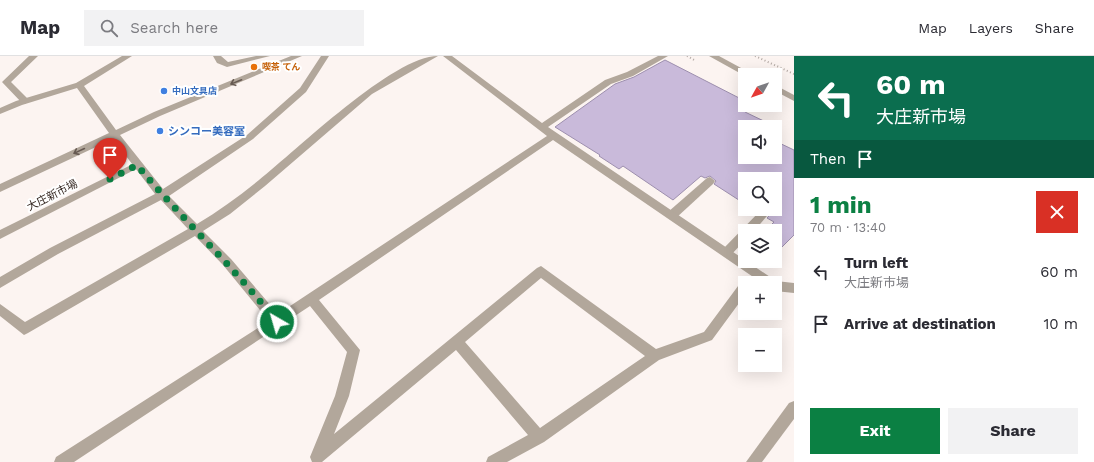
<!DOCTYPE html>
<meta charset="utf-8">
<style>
:root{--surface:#fff;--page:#f2f2f3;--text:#2b2b33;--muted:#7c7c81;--line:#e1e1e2;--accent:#0b8043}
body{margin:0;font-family:"Work Sans","Noto Sans JP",sans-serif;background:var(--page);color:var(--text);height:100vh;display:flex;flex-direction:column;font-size:15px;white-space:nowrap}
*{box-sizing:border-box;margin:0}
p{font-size:13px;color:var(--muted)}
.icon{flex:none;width:22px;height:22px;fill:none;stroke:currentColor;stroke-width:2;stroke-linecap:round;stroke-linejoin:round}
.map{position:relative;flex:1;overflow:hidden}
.sheet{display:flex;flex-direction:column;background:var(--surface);width:300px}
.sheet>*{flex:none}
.guide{background:#0b6e4f;color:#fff;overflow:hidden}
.needle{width:26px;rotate:230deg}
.controls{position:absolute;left:738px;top:12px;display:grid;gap:8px}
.controls a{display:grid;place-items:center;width:44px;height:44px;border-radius:0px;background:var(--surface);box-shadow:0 4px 16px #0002;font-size:20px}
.pin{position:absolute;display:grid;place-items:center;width:34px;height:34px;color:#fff;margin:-41px -17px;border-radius:50% 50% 50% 0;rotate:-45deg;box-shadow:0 0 4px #0007}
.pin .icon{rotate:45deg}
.me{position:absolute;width:44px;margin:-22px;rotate:322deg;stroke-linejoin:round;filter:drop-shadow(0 0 3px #0008)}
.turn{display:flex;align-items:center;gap:14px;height:84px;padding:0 16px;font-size:18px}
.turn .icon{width:52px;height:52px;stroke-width:2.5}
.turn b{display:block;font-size:28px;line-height:34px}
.then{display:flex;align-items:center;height:38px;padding:0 16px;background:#0003;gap:8px;font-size:15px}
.round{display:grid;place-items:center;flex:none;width:42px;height:42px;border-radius:0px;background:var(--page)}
.overview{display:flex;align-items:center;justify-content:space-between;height:68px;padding:0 16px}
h1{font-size:24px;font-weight:700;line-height:30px;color:var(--accent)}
.button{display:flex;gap:8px;margin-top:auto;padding:8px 16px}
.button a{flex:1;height:46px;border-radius:0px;background:var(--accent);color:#fff;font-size:16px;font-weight:700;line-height:46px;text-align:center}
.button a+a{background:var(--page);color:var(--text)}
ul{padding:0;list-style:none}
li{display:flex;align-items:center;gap:12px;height:52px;padding:0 16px}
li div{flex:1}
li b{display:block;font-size:15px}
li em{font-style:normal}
header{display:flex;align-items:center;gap:24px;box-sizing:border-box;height:56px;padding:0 20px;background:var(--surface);border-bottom:1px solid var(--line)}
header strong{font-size:19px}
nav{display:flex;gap:22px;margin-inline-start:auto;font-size:14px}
.search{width:280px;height:36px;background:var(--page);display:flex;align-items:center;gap:10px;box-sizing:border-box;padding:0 14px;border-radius:0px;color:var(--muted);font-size:15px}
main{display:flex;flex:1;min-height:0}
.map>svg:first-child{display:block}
.building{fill:#c9bada;stroke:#9d8fae}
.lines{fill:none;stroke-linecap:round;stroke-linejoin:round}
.path{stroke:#b3a9a4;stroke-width:2;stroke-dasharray:1 2.5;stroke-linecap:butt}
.service{fill:#b2a79b;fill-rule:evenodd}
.pedestrian{fill:#b2a79b;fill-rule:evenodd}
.minor{fill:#b2a79b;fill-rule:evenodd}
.tertiary{fill:#b2a79b;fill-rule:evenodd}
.oneway{stroke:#675a52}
.route{stroke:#0b8043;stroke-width:7;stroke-dasharray:0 12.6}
.food-dot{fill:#e8710a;stroke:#fff;stroke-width:1.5}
.shop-dot{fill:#3f7fe0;stroke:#fff;stroke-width:1.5}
.labels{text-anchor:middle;stroke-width:4;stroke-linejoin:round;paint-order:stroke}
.far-food-label{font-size:9px;font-weight:bold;fill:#c56008;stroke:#fff;text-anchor:start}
.far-shop-label{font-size:9px;font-weight:bold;fill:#366cbe;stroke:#fff;text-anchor:start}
.shop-label{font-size:11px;font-weight:bold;fill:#366cbe;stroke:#fff;text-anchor:start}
.street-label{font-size:11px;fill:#352721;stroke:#fff}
</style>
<header>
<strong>Map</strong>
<div class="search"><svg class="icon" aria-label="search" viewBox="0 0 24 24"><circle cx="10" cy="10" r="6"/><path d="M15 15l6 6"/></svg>Search here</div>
<nav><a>Map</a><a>Layers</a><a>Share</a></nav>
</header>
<main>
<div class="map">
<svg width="794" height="406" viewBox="0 0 794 406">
<rect width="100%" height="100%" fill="#fcf4f1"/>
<polygon class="building" points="665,4 745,45 745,56 770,68 768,71 745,71 745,101 775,101 775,85 794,94 794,179 775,198 775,175 765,175 774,166 767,162 775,153 775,123 745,123 745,148 714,128 716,125 710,120 705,122 701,120 673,144 623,110 619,113 599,100 600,99 555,71 615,28 634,21"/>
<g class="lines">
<g class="path">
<polyline points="687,0 694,4"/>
<polyline points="755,0 794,18"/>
</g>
<g class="service">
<polygon points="29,0 38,0 11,26 28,43 29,45 25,48 22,47 2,26"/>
<polygon points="213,0 221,0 228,6 256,0 270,0 227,11 217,7"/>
<polygon points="710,121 715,125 713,128 676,162 668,162 667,159 668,156 707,122"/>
<polygon points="762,153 773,153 754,175 745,175 745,184 731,199 723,199 722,196 723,193"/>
</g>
<polygon class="pedestrian" points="137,106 142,109 140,111 0,183 0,174"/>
<g class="minor">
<path d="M 122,0 L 132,0 L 84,30 L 116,74 L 154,56 L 291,0 L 302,0 L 160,60 L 120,79 L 163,133 L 247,79 L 300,32 L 321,0 L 329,0 L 306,36 L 253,83 L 169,140 L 197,168 C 219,155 239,140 259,124 C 297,94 393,0 438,0 L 372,38 L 265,130 L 230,158 L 203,175 L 231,203 L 278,258 L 547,80 L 443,0 L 452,0 L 542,67 L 605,24 L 627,16 L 658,0 L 668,0 L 633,20 L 611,28 L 548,71 L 776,225 L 794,227 L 794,237 L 775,235 L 775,227 L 762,227 L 553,84 L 319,244 L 360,294 L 349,340 L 334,378 L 537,212 L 541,210 L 656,293 L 704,276 L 741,226 L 745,225 L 749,226 L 745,227 L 745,239 L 712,284 L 659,304 L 544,386 L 507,406 L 486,406 L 488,401 L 528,379 L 456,294 L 322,406 L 312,406 L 310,401 L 335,340 L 347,296 L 310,250 L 74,406 L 54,406 L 56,401 L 269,265 L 223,209 L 195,180 L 28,277 L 24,279 L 0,260 L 0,248 L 25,266 L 188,173 L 161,144 L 58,198 L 0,232 L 0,221 L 50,192 L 155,138 L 113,83 L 0,136 L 0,128 L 109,77 L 77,32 L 22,49 L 0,58 L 0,52 L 16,45 L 76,27 ZM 541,222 L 645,300 L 540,372 L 465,286 Z"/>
<polygon points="794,345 794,363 762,406 746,406 789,347"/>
</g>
<g class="tertiary">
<polygon points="709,0 719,0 754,19 745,20"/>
<polygon points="775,29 794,39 794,45 775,35"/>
</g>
</g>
<defs><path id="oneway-shaft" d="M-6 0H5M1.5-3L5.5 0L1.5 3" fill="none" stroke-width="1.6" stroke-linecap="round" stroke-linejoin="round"/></defs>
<g class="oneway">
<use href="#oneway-shaft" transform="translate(236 26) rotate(158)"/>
<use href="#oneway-shaft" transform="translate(79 95) rotate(155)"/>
</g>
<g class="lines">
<path class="route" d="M 110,123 L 137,109 C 182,163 233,210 277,266"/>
</g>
<circle class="food-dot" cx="254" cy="11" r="4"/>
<g class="shop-dot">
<circle cx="164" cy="35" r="4"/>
<circle cx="160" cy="75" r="4"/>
</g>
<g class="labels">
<g class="far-food-label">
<text x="262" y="14">喫茶 てん</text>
</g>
<g class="far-shop-label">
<text x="172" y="38">中山文具店</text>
</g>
<g class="shop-label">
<text x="168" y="79">シンコー美容室</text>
</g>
<g class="street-label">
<text transform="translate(52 139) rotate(-27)" y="4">大庄新市場</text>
</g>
</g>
</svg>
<div class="controls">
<a><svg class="needle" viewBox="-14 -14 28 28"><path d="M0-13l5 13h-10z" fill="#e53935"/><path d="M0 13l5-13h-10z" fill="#7c7c81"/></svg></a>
<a><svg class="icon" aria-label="sound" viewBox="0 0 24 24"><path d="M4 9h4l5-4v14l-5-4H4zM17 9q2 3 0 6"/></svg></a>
<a><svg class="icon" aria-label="search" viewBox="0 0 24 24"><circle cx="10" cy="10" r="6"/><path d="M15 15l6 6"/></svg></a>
<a><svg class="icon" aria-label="layers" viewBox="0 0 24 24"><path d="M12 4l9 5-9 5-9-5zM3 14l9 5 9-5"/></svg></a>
<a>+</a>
<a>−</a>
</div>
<div class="pin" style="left:110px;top:123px;background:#d93025"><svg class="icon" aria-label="arrive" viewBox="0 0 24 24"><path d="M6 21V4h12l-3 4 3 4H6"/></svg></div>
<svg class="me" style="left:277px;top:266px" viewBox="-20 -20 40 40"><circle r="17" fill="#0b8043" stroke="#fff" stroke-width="3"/><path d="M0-11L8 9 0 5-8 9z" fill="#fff"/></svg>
</div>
<section class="sheet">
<div class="guide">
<div class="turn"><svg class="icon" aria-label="left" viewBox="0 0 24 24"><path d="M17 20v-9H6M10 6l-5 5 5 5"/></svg><div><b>60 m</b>大庄新市場</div></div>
<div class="then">Then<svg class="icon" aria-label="arrive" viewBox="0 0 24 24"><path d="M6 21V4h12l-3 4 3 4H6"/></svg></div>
</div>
<div class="overview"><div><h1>1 min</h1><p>70 m · 13:40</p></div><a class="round" style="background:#d93025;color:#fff"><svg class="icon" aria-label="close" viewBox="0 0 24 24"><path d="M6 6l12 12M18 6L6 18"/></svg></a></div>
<ul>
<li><svg class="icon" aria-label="left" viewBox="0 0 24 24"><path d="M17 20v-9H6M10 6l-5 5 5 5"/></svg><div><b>Turn left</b><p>大庄新市場</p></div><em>60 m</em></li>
<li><svg class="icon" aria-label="arrive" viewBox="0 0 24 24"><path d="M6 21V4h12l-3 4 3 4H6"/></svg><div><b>Arrive at destination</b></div><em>10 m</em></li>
</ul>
<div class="button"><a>Exit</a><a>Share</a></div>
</section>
</main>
